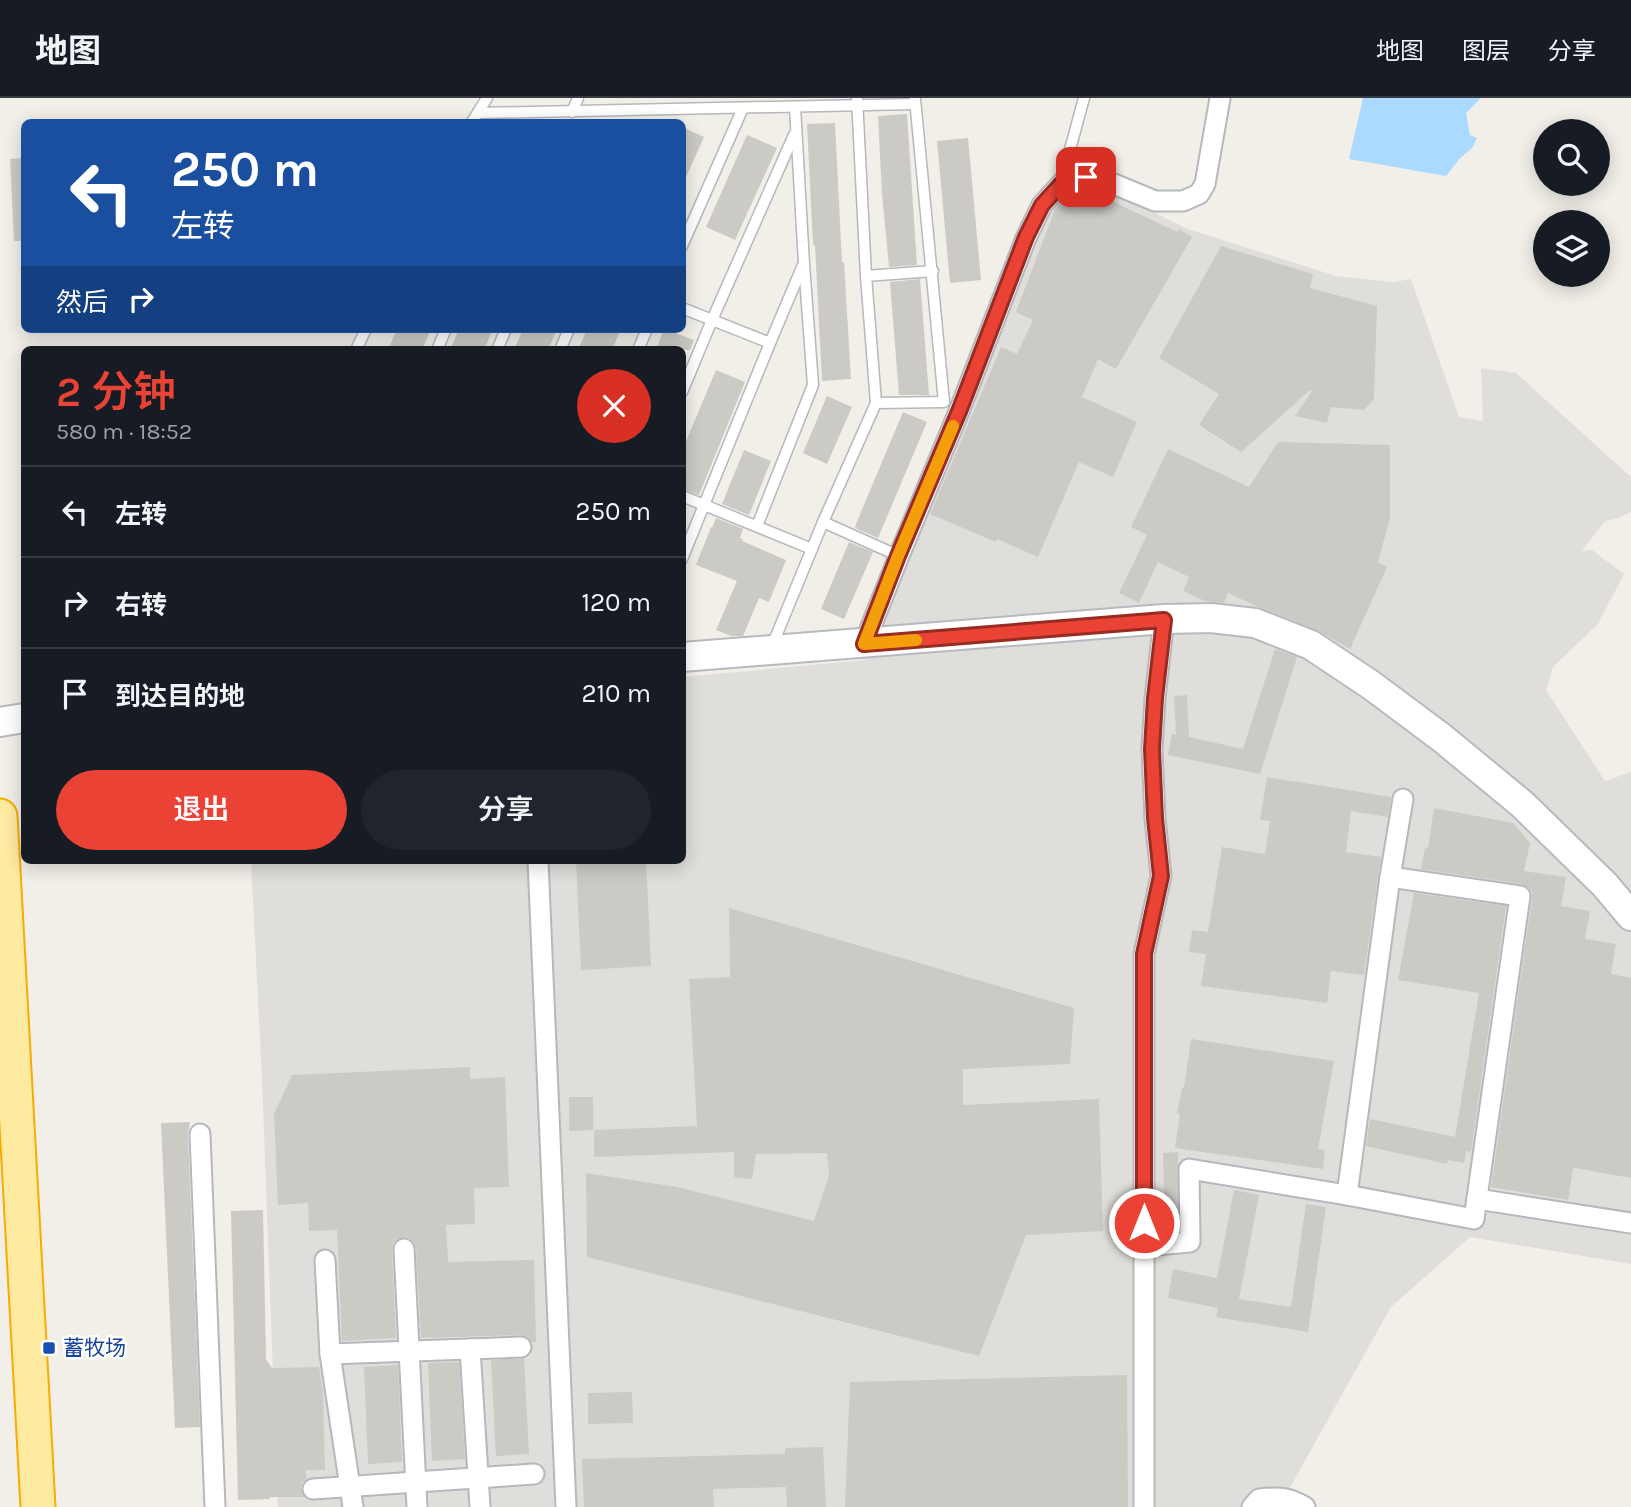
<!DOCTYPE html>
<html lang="zh">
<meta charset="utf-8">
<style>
:root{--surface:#171b24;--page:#20242c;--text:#f1f3f6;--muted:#9ea1a6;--line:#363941;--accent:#ea4335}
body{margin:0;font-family:Karla,"Noto Sans SC",sans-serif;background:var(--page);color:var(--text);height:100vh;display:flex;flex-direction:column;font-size:26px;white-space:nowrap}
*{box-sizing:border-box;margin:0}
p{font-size:23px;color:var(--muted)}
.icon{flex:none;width:38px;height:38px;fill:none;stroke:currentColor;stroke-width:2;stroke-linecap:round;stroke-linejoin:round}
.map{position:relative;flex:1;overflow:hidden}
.sheet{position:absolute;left:21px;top:248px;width:665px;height:518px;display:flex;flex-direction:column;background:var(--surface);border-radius:10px;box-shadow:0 4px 18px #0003}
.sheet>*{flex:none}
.banner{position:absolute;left:21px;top:21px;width:665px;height:214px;border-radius:10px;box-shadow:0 4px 18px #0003;background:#1a4fa0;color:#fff;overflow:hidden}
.fabs{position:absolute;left:1533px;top:21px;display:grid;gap:14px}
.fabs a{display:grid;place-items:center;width:77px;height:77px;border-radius:50%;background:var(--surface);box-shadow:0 4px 18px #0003;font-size:35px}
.pin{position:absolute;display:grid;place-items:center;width:60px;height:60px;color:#fff;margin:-30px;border-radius:14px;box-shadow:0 4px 10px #0006}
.me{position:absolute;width:77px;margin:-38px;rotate:0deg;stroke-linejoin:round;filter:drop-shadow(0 0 5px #0008)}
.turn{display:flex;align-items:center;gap:24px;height:147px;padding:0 35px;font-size:32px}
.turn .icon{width:91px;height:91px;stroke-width:2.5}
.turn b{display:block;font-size:49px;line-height:60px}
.then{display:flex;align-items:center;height:66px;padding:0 35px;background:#0003;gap:14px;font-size:26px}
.round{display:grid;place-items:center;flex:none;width:74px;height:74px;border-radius:37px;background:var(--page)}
.headline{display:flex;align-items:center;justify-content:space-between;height:119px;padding:0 35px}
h1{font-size:42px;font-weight:600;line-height:52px;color:var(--accent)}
.action{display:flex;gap:14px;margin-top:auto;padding:14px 35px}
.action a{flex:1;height:80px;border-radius:42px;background:var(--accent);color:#fff;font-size:28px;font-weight:600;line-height:80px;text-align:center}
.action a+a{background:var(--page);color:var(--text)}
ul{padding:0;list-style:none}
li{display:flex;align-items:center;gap:21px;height:91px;padding:0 35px;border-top:2px solid var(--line)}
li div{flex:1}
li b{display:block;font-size:26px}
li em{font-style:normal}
header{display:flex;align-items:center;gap:42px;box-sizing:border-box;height:98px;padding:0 35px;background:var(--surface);border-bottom:2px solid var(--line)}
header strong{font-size:33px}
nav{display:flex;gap:38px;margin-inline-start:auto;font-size:24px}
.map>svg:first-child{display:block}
.industrial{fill:#e0deda}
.water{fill:#aadaff}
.building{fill:#cccac5}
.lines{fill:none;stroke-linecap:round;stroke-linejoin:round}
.service-casing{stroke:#b5b8bc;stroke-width:13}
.minor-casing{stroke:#b5b8bc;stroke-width:23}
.secondary-casing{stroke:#b6babf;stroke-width:32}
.trunk-casing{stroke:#f9ab00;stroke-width:37}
.service{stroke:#fff;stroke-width:10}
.minor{stroke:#fff;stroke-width:19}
.secondary{stroke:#fff;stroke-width:28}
.trunk{stroke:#feeaa1;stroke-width:33}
.route-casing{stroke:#982c22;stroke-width:18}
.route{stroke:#ea4335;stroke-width:12}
.slow{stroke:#f59e0b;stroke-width:12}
.transit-dot{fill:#1a4fb4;stroke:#fff;stroke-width:2.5}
.labels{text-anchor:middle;stroke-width:5;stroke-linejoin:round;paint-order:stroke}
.transit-label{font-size:21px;fill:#164399;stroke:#fff;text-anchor:start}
</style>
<header>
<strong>地图</strong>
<nav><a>地图</a><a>图层</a><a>分享</a></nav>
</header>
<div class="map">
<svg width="1631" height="1409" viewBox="0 0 1631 1409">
<rect width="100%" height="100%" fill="#f1efe8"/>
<polygon class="industrial" points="1075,85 1103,90 1188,131 1336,178 1393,184 1411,181 1459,319 1483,323 1481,270 1516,275 1631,379 1631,414 1618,420 1605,423 1582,453 1592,452 1624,476 1598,526 1553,569 1546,592 1605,683 1631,674 1631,1166 1470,1139 1391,1209 1279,1409 278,1409 262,981 251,763 682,763 683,579 865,562 1049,110"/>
<polygon class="water" points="1363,0 1481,0 1466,15 1470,37 1477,40 1472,50 1460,60 1446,78 1349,61"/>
<g class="building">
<polygon points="907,16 917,167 889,169 882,96 878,18"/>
<polygon points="835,25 842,164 844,164 851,281 822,283 815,147 813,147 807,26"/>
<polygon points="682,29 704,39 682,88"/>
<polygon points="747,37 777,50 735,142 706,129"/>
<polygon points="968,40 981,182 950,185 937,43"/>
<polygon points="24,60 24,143 14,143 10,61"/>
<polygon points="1089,92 1177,134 1179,131 1192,139 1116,271 1098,261 1082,299 1137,324 1113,379 1079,364 1038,459 997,441 996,444 930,416 1001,249 1017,256 1033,222 1016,214 1055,111 1060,106"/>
<polygon points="1221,148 1313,176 1310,190 1377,208 1374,301 1364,312 1331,309 1327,325 1295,318 1312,293 1310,292 1241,354 1199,327 1219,296 1159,260"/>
<polygon points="920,181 929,297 899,297 890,184"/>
<polygon points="397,231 431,231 422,252 388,252"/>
<polygon points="459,231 493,231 484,252 450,252"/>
<polygon points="523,231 557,231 548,252 514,252"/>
<polygon points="587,231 621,231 612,252 578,252"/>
<polygon points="664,231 694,242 690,252 656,252"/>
<polygon points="716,272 745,284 699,397 682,391 682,353"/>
<polygon points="827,298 852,309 827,366 803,355"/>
<polygon points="903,314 927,324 878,440 855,430 856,426"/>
<polygon points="1278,344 1390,347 1390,420 1378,464 1387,469 1350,551 1317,532 1256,508 1228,495 1224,505 1205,503 1183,493 1189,479 1158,464 1139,505 1119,495 1147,437 1131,429 1168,351 1249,389"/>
<polygon points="744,352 771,363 749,417 722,406"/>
<polygon points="716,420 743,431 740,440 743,441 742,443 786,462 769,504 759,500 743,538 731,538 716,532 737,483 696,467 711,429 712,430"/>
<polygon points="849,444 873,454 844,521 821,511"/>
<polygon points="1275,551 1297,559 1260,676 1168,657 1172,636 1176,637 1174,598 1187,597 1189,639 1243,651"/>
<polygon points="1267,679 1391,699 1388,719 1351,713 1346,754 1381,759 1364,877 1331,873 1327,905 1201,888 1206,856 1189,854 1192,832 1208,834 1222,749 1265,756 1270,723 1260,722"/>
<polygon points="1434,710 1513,725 1530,745 1524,773 1566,779 1561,808 1590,813 1585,841 1616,846 1611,876 1631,880 1631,1080 1575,1070 1573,1071 1568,1102 1491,1089 1532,800 1532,794 1528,789 1522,786 1421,771 1425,750 1428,750"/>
<polygon points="576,763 646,763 651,868 581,872"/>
<polygon points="1414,795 1506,808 1471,1054 1466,1053 1464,1065 1448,1062 1447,1066 1366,1048 1370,1021 1455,1039 1479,895 1398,882"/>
<polygon points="729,810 1074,910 1070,966 963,971 963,1007 1099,1001 1103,1133 1026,1137 979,1258 587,1159 586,1075 677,1089 814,1123 829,1077 827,1055 756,1056 752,1081 734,1079 734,1054 594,1059 594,1032 697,1028 689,881 730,879"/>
<polygon points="1191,941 1334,963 1318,1051 1325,1052 1323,1071 1175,1050 1180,1016 1177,1015 1182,990 1184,990"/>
<polygon points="470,969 470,981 505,979 509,1089 474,1090 475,1126 446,1127 448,1164 534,1162 536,1244 532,1244 527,1239 521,1237 421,1240 416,1150 414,1144 409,1140 404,1139 397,1141 393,1145 392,1151 396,1240 342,1243 337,1132 309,1133 308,1105 278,1107 274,1016 292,977"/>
<polygon points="569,999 593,999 593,1032 569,1033"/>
<polygon points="190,1024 188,1036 200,1329 175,1330 161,1025"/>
<polygon points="1178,1054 1178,1131 1165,1132 1163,1055"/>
<polygon points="1234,1092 1259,1097 1239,1201 1291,1209 1306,1106 1326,1109 1308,1234 1216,1219 1218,1210 1168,1200 1173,1171 1217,1180"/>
<polygon points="263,1112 266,1261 272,1270 319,1269 323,1294 325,1372 306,1372 306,1381 302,1385 301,1391 304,1399 270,1399 270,1401 238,1402 231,1113"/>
<polygon points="524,1260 529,1356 496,1358 491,1262"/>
<polygon points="459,1264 465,1361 432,1363 428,1265"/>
<polygon points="398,1267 402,1364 368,1366 364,1269"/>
<polygon points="1127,1277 1128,1409 845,1409 850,1284"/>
<polygon points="632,1294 633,1325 588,1326 588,1295"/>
<polygon points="823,1349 826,1409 787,1409 786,1389 713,1391 714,1409 584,1409 582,1361 785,1356 785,1350"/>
</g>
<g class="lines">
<defs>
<g id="service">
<polyline points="572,14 578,0"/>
<polyline points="478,15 915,6"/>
<polyline points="472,24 487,0"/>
<polyline points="1064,83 1065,70 1084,0"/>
<polyline points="682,148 743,10"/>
<polyline points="866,178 933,173"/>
<polyline points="682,210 770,245"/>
<polyline points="356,252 366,231"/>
<polyline points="437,252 446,231"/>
<polyline points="497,252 506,231"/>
<polyline points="560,252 569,231"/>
<polyline points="638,252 647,231"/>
<polyline points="682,294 712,222 794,37"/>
<polyline points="876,305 944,304 915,1"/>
<polyline points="682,398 812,451"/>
<polyline points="823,424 899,458"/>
<polyline points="757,428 813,287 804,166 795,9"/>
<polyline points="682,461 770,245 803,167"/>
<polyline points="772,548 823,424 876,305 866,178 857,0"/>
</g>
<g id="minor">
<polyline points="864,546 899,458 960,311 1026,140 1042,107 1064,83 1086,79 1109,84 1155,103 1183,103 1199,96 1205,86 1220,0"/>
<polyline points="538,763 566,1409"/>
<polyline points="200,1036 215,1409"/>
<polyline points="1347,1097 1390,779 1403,701"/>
<polyline points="1477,1101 1631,1125"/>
<polyline points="1144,1148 1190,1144 1189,1071 1347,1097 1474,1121 1520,798 1390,779"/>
<polyline points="404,1151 417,1409"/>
<polyline points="325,1162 330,1256 353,1409"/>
<polyline points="470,1251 480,1409"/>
<polyline points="330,1256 521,1249"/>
<polyline points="313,1391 534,1376"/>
<polyline points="1144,1409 1144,856 1161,778 1155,720 1152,651 1155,600 1164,521"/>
<path d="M 1252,1409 L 1259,1401 C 1278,1399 1288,1399 1305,1409"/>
</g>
<g id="secondary">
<polyline points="682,559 1164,521 1211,520 1255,525 1311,547 1371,587 1442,640 1522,706 1605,787 1631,818"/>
<polyline points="0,624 24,620"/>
</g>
<polyline id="trunk" points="0,718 38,1409"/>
</defs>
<use href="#service" class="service-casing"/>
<use href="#minor" class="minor-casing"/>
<use href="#secondary" class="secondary-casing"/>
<use href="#trunk" class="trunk-casing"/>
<use href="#service" class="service"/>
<use href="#minor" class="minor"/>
<use href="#secondary" class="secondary"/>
<use href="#trunk" class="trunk"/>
</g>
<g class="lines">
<defs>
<polyline id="route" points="1086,79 1064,83 1042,107 1026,139 960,311 898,458 864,546 1164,522 1155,600 1152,651 1155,720 1161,778 1144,856 1144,1125"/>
</defs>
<use href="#route" class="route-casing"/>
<use href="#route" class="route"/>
<polyline class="slow" points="916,542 864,546 898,458 953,328"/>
</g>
<rect class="transit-dot" x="42" y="1243" width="14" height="14" rx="3.5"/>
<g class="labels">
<g class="transit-label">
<text x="63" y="1257">蓄牧场</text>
</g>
</g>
</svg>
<div class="fabs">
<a><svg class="icon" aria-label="search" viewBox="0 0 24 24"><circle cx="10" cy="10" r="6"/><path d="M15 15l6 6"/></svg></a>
<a><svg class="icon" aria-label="layers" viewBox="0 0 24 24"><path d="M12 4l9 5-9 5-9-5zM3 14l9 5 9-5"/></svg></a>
</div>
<div class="pin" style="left:1086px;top:79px;background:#d93025"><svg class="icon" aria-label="arrive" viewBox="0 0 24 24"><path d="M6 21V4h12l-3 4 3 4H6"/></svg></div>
<svg class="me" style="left:1144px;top:1125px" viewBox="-20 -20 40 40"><circle r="17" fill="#ea4335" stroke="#fff" stroke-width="3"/><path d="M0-11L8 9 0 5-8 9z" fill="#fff"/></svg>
<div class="banner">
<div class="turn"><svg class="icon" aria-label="left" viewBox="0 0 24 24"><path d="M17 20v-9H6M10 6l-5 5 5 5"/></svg><div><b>250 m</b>左转</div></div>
<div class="then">然后<svg class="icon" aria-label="right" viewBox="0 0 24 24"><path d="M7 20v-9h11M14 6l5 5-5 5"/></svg></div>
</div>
<section class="sheet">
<div class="headline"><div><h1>2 分钟</h1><p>580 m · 18:52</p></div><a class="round" style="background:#d93025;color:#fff"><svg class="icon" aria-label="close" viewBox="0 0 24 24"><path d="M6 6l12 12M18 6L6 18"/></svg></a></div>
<ul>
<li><svg class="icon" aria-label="left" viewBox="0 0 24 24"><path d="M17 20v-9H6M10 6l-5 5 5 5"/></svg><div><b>左转</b></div><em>250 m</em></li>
<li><svg class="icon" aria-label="right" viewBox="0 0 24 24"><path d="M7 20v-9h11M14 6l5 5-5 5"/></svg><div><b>右转</b></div><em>120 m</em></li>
<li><svg class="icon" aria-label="arrive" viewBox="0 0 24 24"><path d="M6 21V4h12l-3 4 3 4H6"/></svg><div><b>到达目的地</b></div><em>210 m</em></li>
</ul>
<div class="action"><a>退出</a><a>分享</a></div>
</section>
</div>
